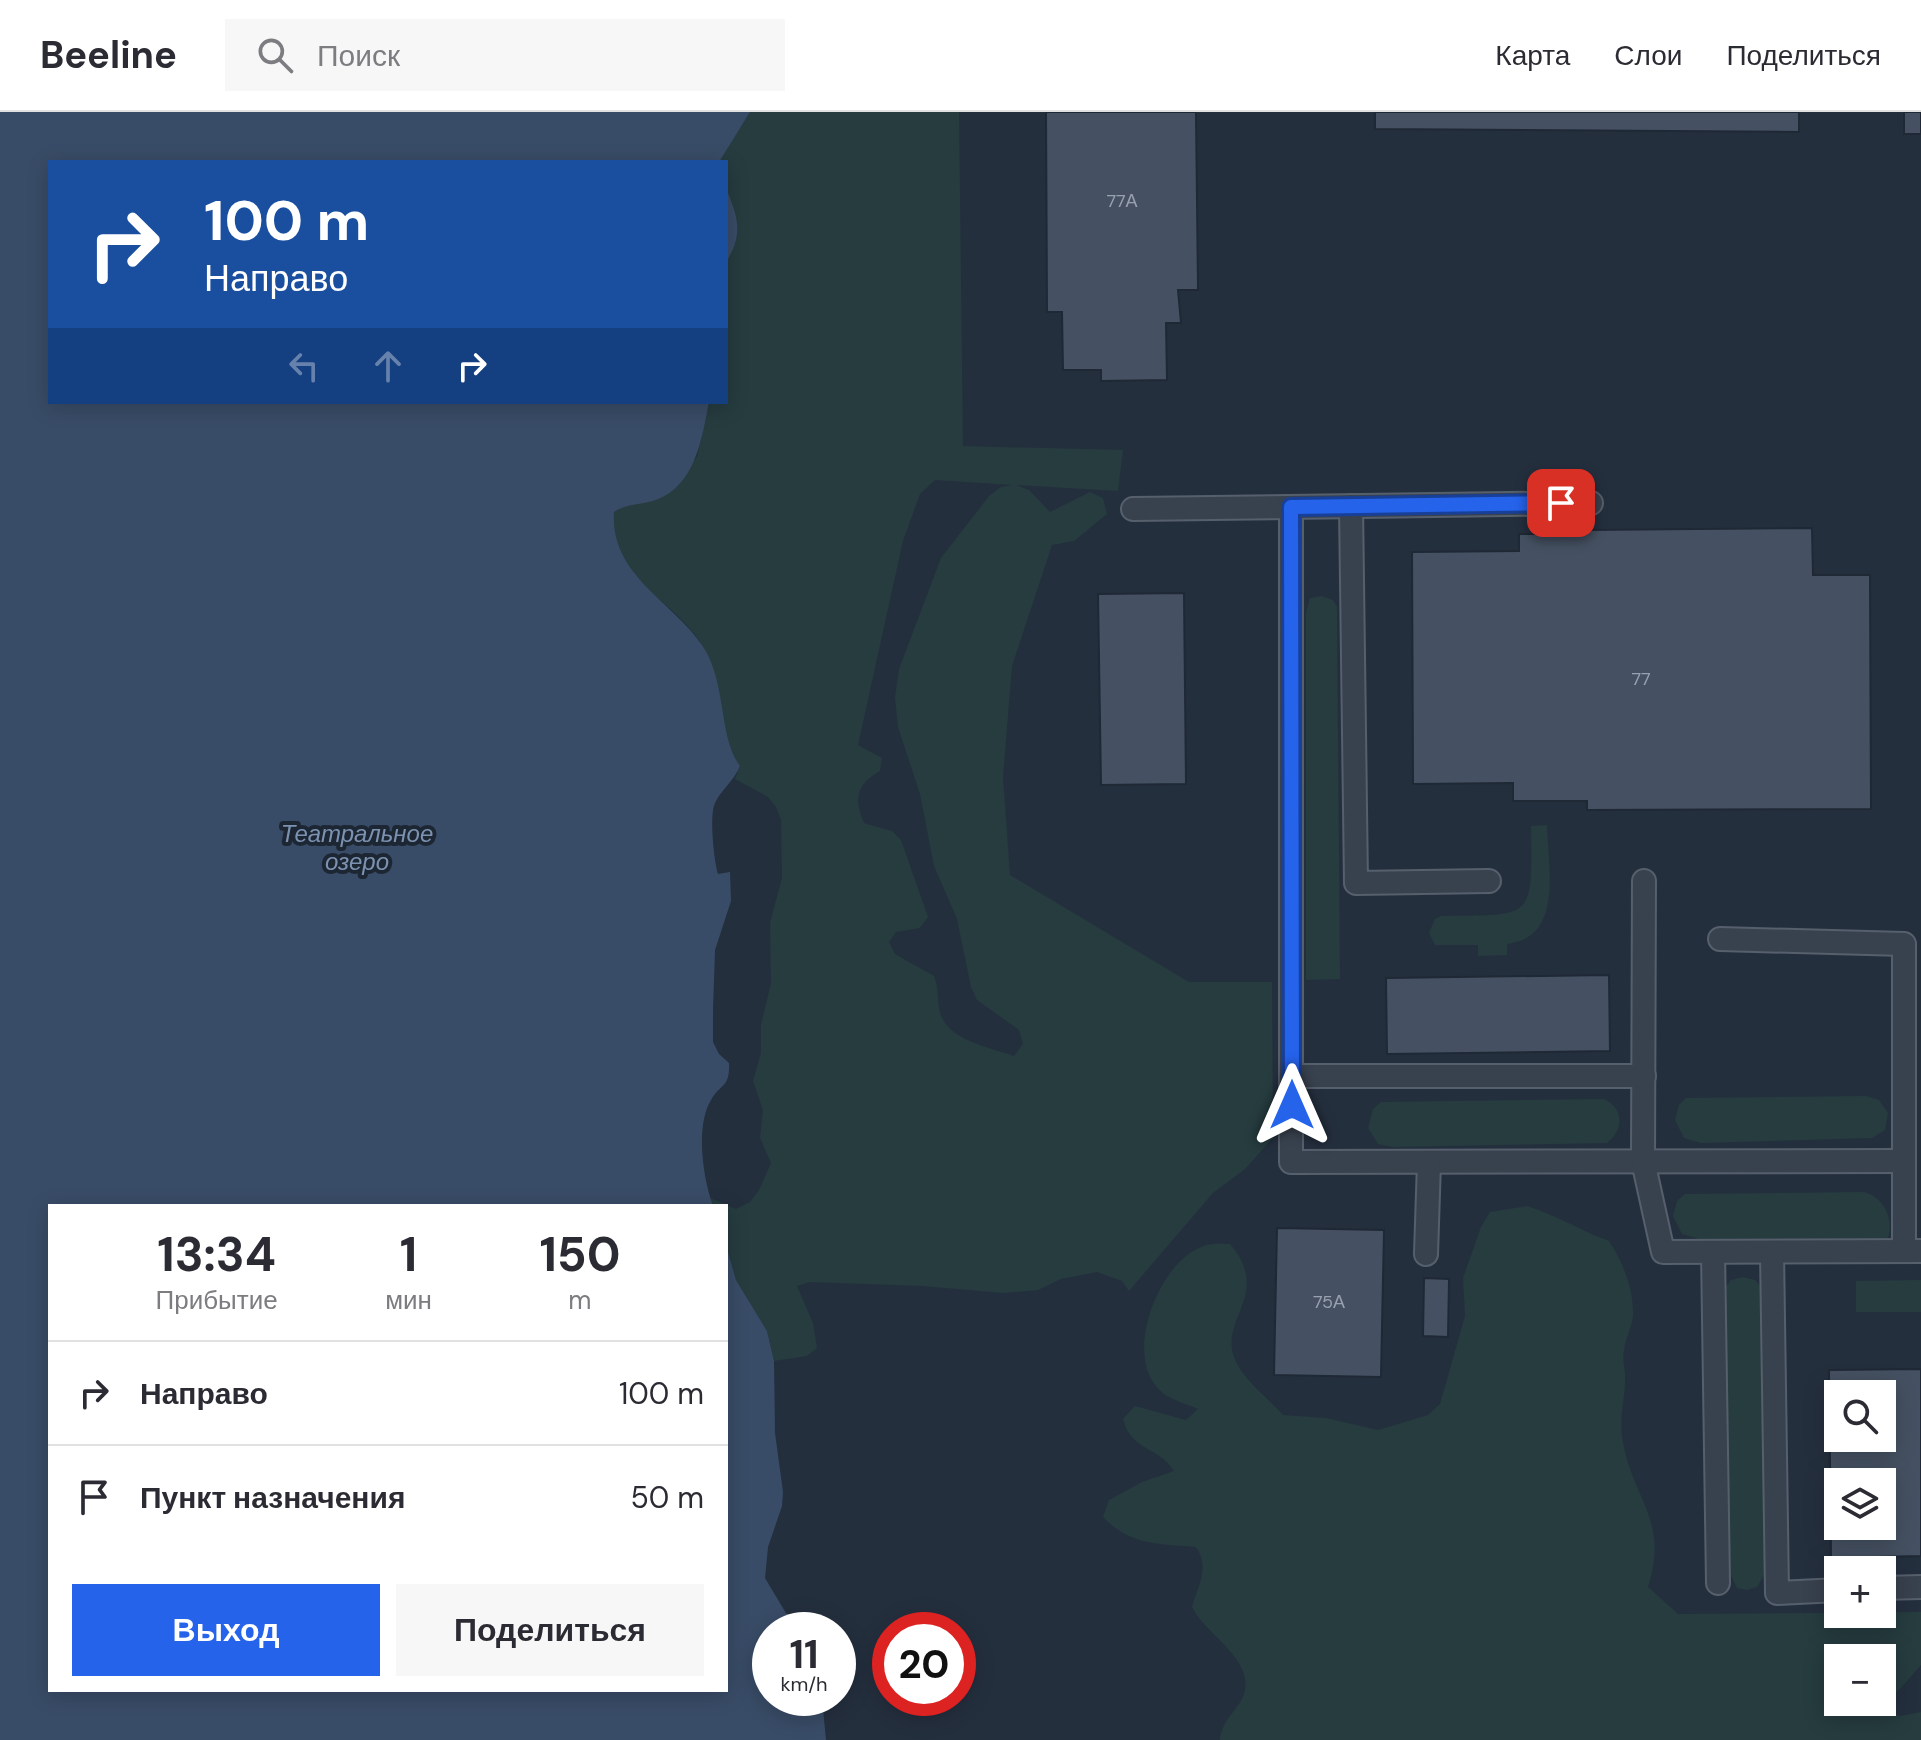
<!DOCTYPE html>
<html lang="ru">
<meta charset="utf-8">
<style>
:root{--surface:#fff;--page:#f7f7f7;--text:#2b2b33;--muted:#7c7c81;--line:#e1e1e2;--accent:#2563eb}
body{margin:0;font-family:"DM Sans",sans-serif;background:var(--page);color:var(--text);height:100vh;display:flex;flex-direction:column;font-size:30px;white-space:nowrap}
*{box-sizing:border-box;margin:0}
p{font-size:26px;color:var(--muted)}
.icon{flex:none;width:44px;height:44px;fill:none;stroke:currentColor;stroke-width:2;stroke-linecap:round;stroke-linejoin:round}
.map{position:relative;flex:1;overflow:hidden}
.drawer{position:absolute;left:48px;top:1092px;width:680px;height:488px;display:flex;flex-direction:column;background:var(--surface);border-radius:0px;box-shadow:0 4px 20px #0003}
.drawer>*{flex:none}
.top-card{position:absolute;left:48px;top:48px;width:680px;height:244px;border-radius:0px;box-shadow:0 4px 20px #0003;background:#1a4fa0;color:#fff;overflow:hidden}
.tools{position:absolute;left:1824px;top:1268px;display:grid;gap:16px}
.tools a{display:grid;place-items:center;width:72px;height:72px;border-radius:0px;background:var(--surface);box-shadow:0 4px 20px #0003;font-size:40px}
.speed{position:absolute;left:752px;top:1500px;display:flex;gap:16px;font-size:40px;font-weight:700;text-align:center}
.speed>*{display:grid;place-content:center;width:104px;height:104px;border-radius:50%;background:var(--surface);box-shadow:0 4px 20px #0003;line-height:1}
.speed small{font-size:20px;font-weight:400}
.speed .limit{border:12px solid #d22;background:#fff;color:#111}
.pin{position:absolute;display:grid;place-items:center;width:68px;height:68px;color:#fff;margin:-34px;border-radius:16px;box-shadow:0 4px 12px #0006}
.me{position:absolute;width:88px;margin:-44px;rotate:0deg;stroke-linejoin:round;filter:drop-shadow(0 0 6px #0008)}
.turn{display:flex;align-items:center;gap:28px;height:168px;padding:0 24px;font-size:36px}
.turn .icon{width:104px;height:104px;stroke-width:2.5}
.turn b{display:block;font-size:56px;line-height:68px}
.lanes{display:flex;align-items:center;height:76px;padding:0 24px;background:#0003;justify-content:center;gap:40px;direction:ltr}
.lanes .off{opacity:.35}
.eta{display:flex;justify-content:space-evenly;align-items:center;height:136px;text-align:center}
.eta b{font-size:48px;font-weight:700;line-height:56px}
.button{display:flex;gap:16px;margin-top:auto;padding:16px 24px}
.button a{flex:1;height:92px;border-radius:0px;background:var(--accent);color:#fff;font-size:32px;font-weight:700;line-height:92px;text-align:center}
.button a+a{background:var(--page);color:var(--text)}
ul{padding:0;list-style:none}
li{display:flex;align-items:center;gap:24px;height:104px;padding:0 24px;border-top:2px solid var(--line)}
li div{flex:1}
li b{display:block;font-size:30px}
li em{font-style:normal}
header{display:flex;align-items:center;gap:48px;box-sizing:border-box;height:112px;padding:0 40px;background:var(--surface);border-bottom:2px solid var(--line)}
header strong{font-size:38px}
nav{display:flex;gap:44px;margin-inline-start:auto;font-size:28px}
.search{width:560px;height:72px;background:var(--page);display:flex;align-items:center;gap:20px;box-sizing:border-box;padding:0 28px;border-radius:0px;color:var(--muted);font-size:30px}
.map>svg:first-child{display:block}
.green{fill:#263c3f;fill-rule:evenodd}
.water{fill:#394c67}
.building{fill:#455162;stroke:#1f2835;stroke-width:2;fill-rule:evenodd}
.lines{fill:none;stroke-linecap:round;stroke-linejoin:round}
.service-casing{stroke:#565f6c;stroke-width:26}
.service{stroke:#38414e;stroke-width:22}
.route-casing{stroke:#184099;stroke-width:20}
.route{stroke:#2563eb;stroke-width:14}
.labels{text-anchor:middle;stroke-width:8;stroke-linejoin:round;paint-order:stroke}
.number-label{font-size:18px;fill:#98a1af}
.water-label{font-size:24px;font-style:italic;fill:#7c92b1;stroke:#1d2633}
</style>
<header>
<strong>Beeline</strong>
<div class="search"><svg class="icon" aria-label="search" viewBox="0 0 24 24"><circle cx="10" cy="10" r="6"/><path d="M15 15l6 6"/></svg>Поиск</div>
<nav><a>Карта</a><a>Слои</a><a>Поделиться</a></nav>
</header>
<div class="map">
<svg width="1921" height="1628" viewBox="0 0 1921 1628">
<rect width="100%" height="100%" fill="#242f3e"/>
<g class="green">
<path d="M 750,0 L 959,0 L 963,334 L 1123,338 L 1118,379 L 1016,373 L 1029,378 L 1050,400 L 1090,380 L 1103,386 L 1107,402 L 1074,429 L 1052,433 L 1012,554 L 1003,665 L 1010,763 L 1189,870 L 1272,870 L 1273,1026 L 1245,1057 L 1213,1081 L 1129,1179 L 1122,1169 L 1097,1160 L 1061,1167 L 1038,1178 L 1003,1181 L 923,1174 L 809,1170 L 797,1174 L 813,1211 L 817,1236 L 807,1244 L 774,1249 L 767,1219 L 736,1168 L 726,1133 L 726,1094 L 713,1094 L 710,1086 L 736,1097 L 750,1090 L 759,1078 L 771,1051 L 760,1026 L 763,998 L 753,969 L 761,941 L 761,913 L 771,871 L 770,811 L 782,766 L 781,708 L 776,695 L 768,685 L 735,667 L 740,654 C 720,627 724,570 702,533 C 671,483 612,472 613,401 L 627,392 L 657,388 L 697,345 L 709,290 L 726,290 L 726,150 C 748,113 733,113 726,77 C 724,68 726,58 726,50 L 719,48 ZM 935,368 L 1012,373 L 1001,375 L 989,384 L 941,446 L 899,557 L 895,586 L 898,615 L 920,682 L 934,754 L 957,807 L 971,875 L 977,888 L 1019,918 L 1023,932 L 1014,944 C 989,935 949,929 940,901 C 937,888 939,876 934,864 L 895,842 L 889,830 L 896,820 L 920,816 L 928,805 L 901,728 L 892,719 L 864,711 C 853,686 857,672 880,659 L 882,646 L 858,633 L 903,429 L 920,382 Z"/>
<polygon points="1321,484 1333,488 1337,495 1340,867 1306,868 1306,501 1310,486"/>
<path d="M 1547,713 C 1548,754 1564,826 1507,832 L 1507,843 L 1478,844 L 1478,833 L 1435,833 L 1429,821 L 1435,807 L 1441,804 C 1535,803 1532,808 1531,714 Z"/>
<polygon points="1866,984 1879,988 1888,1001 1885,1018 1872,1026 1701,1031 1684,1026 1675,1008 1679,993 1686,986"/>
<path d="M 1604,987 C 1624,996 1624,1018 1607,1031 L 1392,1035 L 1378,1032 L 1368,1016 L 1373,997 L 1381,990 Z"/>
<path d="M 1864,1080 C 1884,1085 1894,1107 1888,1126 L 1699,1127 L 1682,1122 L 1673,1104 L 1677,1089 L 1685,1082 Z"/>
<path d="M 1527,1094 C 1556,1103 1580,1118 1609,1129 C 1623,1150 1634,1178 1633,1204 C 1632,1215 1625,1227 1624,1239 C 1622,1247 1625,1255 1625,1263 C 1626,1284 1619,1303 1622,1324 C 1631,1388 1670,1405 1648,1475 L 1678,1502 L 1921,1500 L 1921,1553 L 1900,1577 L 1877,1595 L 1900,1604 L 1921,1600 L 1921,1628 L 1220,1628 C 1222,1605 1242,1596 1245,1578 C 1251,1545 1205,1522 1192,1495 C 1198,1473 1210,1456 1196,1435 C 1159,1432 1129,1433 1103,1405 L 1109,1388 L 1142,1370 L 1174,1359 C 1157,1333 1132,1340 1123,1307 L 1135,1294 L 1186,1308 L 1198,1297 C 1187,1292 1174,1289 1164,1282 C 1120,1249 1157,1154 1199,1136 C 1209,1131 1219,1131 1230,1132 C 1272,1181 1220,1206 1234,1245 C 1242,1267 1268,1286 1283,1303 L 1326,1306 L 1378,1318 L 1428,1303 L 1440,1292 L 1465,1204 L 1463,1166 L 1481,1115 L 1490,1100 ZM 1838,1546 L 1882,1546 L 1882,1590 L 1838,1590 Z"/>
<polygon points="1743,1165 1755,1168 1762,1176 1767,1458 1757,1475 1747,1478 1737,1476 1729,1459 1724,1177 1731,1168"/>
<polygon points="1921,1168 1921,1200 1856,1200 1856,1169"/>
</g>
<g class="water">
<path d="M 0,0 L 750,0 L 719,50 L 50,50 L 50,290 L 709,290 C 702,325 696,373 656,388 C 641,393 628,391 614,400 C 610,463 671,488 702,533 C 727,569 718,624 740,654 C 734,669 721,678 715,691 C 709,703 714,749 718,762 L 730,760 L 731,789 L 715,838 L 713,898 L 713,930 L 719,942 L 729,951 C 730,976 721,971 711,988 C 695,1014 703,1067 713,1094 L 50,1094 L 50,1578 L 726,1578 L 726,1133 L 736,1168 L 767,1219 L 774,1249 L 775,1321 L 783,1380 L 782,1394 L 768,1435 L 765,1466 L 796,1518 L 770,1518 L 770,1586 L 822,1586 L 826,1628 L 0,1628 Z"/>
<path d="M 726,76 C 738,106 744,122 726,150 Z"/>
</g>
<g class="building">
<polygon points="1046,0 1196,0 1198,178 1178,178 1181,211 1166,211 1167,268 1101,269 1101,258 1063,258 1062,200 1047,200"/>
<polygon points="1375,0 1799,0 1799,20 1375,17"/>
<rect x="1904" y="0" width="17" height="22"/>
<polygon points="1812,416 1813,463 1870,463 1871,697 1587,698 1587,689 1513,689 1513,671 1413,672 1412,440 1519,439 1519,422 1586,422 1586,418"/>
<polygon points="1184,481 1186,672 1101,673 1098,482"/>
<polygon points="1609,863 1610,939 1387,942 1386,866"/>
<polygon points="1277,1116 1384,1118 1381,1265 1274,1263"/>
<polygon points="1424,1166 1449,1167 1448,1225 1423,1224"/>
<path d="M 1921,1257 L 1921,1444 L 1831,1446 L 1829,1258 ZM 1838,1282 L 1882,1282 L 1882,1326 L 1838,1326 ZM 1838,1370 L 1882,1370 L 1882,1414 L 1838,1414 Z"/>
</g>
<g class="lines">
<defs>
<g id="service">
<polyline points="1351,394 1356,771 1489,769"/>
<polyline points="1291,395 1291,1050 1904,1049"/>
<polyline points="1133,397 1591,391"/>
<polyline points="1644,769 1643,1049 1663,1140 1921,1139"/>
<polyline points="1720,827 1904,832 1904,1139"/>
<polyline points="1292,964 1644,964"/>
<polyline points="1713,1140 1718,1471"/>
<polyline points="1772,1140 1777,1481 1838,1478"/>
<polyline points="1426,1142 1429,1050"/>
<polyline points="1882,1476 1921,1475"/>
</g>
</defs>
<use href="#service" class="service-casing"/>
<use href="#service" class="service"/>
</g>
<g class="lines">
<defs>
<polyline id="route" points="1292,993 1291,395 1561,391"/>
</defs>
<use href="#route" class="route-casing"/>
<use href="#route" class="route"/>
</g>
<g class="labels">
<g class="number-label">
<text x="1122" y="95">77А</text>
<text x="1641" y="573">77</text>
<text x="1329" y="1196">75А</text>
</g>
<g class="water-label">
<text x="357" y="730">Театральное<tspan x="357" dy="28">озеро</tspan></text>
</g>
</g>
</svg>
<div class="tools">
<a><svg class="icon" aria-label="search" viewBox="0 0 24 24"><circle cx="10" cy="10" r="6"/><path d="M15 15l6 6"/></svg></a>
<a><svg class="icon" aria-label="layers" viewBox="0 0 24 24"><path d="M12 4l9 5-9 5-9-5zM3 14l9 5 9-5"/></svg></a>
<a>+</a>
<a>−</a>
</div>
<div class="speed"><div>11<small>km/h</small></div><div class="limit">20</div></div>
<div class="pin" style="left:1561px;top:391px;background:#d93025"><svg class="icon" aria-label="arrive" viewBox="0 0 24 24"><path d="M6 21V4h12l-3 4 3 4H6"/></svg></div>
<svg class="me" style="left:1292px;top:993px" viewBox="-20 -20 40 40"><path d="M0-17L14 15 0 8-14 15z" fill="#2563eb" stroke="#fff" stroke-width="4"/></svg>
<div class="top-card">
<div class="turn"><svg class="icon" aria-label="right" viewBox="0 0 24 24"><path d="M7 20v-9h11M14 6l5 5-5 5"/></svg><div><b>100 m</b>Направо</div></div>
<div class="lanes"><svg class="icon off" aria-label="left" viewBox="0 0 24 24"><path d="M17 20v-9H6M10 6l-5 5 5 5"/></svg><svg class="icon off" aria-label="ahead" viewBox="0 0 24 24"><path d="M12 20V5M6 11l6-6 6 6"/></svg><svg class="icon" aria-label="right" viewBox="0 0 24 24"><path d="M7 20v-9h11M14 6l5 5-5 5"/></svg></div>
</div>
<section class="drawer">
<div class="eta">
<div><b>13:34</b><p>Прибытие</p></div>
<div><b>1</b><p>мин</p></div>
<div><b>150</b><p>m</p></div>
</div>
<ul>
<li><svg class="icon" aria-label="right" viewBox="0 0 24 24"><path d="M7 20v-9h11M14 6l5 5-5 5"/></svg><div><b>Направо</b></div><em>100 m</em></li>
<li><svg class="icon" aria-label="arrive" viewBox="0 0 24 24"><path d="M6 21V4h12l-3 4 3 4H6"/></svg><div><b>Пункт назначения</b></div><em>50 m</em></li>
</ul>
<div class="button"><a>Выход</a><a>Поделиться</a></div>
</section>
</div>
